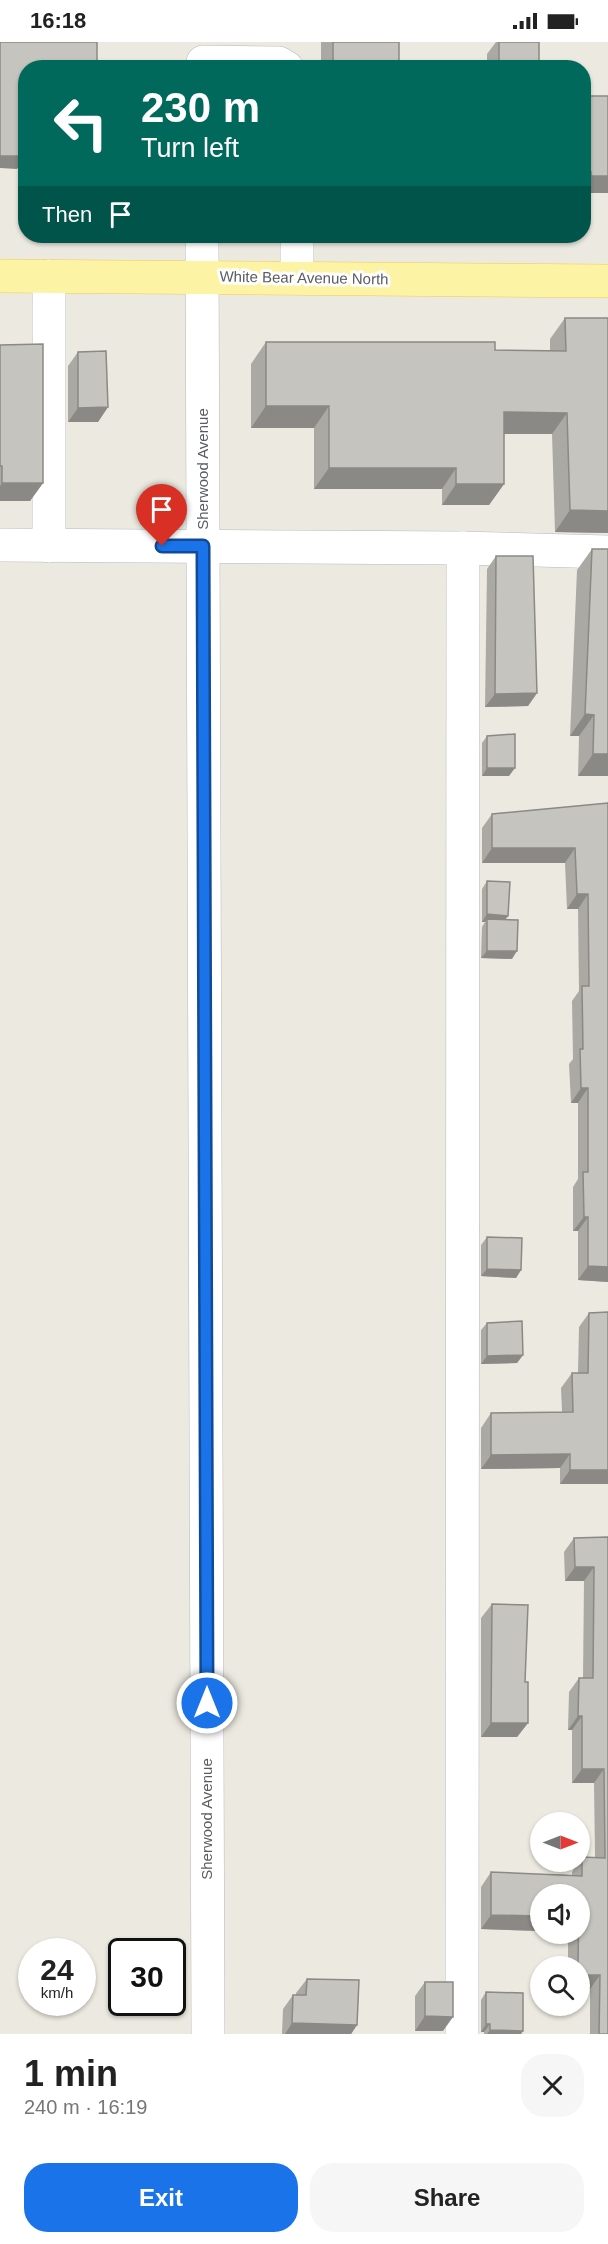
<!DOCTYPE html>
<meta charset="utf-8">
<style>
:root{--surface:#fff;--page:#f6f6f6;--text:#222;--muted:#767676;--accent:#1a73e8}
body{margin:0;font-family:Helvetica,sans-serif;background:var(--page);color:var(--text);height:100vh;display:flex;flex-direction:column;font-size:22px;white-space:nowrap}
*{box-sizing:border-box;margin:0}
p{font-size:20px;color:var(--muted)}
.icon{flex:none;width:33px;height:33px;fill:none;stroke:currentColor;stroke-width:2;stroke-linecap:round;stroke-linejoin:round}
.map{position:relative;height:1992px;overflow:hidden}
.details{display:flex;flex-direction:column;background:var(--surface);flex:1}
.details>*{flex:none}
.guide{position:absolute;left:18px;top:18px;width:573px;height:183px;border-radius:24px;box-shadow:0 2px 4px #0004;background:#00695c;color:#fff;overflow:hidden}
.needle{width:39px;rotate:90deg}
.tools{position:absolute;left:530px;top:1770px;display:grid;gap:12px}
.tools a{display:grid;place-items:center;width:60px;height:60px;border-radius:50%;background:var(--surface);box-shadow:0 2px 4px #0004;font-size:30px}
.speed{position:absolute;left:18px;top:1896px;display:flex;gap:12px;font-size:30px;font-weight:700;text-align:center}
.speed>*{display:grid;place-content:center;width:78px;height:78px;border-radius:50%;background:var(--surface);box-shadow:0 2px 4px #0004;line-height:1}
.speed small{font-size:15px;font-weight:400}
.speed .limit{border:3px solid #111;border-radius:9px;background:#fff;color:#111}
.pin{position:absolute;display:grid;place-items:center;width:51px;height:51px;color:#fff;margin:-62px -26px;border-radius:50% 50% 50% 0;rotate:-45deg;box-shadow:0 0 6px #0007}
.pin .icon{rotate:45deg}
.me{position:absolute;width:66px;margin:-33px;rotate:0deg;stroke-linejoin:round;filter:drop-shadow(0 0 4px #0008)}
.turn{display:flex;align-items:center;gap:21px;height:126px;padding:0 24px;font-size:27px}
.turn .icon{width:78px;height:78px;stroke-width:2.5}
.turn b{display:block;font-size:42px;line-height:51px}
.then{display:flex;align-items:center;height:57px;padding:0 24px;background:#0003;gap:12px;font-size:22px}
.round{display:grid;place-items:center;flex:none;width:63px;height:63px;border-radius:24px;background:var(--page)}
.headline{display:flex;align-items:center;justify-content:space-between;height:102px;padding:0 24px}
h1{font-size:36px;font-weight:800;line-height:45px}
.button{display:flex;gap:12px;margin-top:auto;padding:12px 24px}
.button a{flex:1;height:69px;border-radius:24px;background:var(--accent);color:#fff;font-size:24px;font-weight:800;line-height:69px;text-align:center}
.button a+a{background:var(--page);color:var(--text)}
.status{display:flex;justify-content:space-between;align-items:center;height:42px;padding:0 30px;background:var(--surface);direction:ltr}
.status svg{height:16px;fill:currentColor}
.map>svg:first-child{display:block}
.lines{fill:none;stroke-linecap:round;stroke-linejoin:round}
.minor-casing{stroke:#b6b8bd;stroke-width:34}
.major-casing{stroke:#eccb59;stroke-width:34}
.minor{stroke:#fff;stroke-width:33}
.major{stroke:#fcf3a5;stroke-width:33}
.wall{fill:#aaa9a3}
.shaded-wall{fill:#8b8985}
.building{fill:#c6c4be;stroke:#8b8985;stroke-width:1.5}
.route-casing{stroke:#114b97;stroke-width:15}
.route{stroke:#1a73e8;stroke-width:10}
.labels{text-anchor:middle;stroke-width:6;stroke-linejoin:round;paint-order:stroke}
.street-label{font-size:15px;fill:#595c61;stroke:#fff}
</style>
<div class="status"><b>16:18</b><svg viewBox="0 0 49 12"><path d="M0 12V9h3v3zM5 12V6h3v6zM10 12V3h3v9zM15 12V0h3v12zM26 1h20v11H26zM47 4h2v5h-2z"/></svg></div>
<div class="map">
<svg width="608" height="1992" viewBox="0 0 608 1992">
<rect width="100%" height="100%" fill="#eceae0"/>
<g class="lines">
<defs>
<g id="minor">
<polyline points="203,20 279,21 287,26"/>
<polyline points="202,194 208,1992"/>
<polyline points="297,194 297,236"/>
<polyline points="49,234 49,504"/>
<polyline points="0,503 463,506 608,510"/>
<polyline points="462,1992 463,506"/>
</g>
<polyline id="major" points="0,234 608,239"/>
</defs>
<use href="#minor" class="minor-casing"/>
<use href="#major" class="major-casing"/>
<use href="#minor" class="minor"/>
<use href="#major" class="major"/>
</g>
<g class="wall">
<rect x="321" y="0" width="78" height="26"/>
<polygon points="496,0 539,0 539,26 487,26 487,12"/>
<polygon points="584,54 608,151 584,151"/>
<polygon points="565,276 608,491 555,490 552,392 504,392 504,442 489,463 442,463 442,447 314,447 314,386 251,386 251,322 266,300 495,308 550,309 550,297"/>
<polygon points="0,303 43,441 30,459 0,459"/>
<polygon points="78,310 108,365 98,380 68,380 68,324"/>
<polygon points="592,507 608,734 578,734 579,694 570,694 577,528"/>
<polygon points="496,514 537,651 528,664 485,665 487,527"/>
<polygon points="487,694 509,734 482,734 482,701"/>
<polygon points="608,761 608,1240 578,1238 578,1189 573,1189 573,1145 578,1137 578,1061 571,1061 569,1022 573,1017 572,959 579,949 578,867 567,867 565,821 482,821 482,786 492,772"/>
<polygon points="487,839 505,878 512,917 481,916 482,885 485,880 482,880 482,847"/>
<polygon points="487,1195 521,1228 516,1236 481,1234 481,1203"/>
<polygon points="608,1270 608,1442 560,1442 560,1426 481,1427 481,1386 491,1371 562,1370 561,1346 572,1331 578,1331 579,1285 589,1271"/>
<polygon points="487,1281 523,1313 517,1321 481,1322 481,1288"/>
<polygon points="608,1495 608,1992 590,1992 590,1947 579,1947 579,1924 568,1924 568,1892 579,1892 579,1852 540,1852 540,1889 481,1887 481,1845 491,1830 572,1833 572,1830 582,1815 595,1815 594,1741 572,1741 572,1688 568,1688 569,1650 579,1636 583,1636 584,1539 565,1539 564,1510 574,1496"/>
<polygon points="492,1562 525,1640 528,1681 517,1695 481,1695 481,1576"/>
<polygon points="307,1937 357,1983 351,1992 282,1992 283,1967 293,1953 296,1953 296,1951"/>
<polygon points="425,1940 443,1989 415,1989 415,1954"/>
<polygon points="486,1950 523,1989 521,1992 484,1992 484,1990 481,1990 481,1958"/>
</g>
<g class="shaded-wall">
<polygon points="26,111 26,124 19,124 17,127 0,126 0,114"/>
<polygon points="584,130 591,130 584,140"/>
<polygon points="591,134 608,134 608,151 584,151 584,145"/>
<polygon points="266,364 329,364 314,386 251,386"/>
<polygon points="108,365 98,380 68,380 78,366"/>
<polygon points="504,370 567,371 552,392 489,392"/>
<polygon points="329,426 456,426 442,447 314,447"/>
<polygon points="2,441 43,441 30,459 0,459 0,444"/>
<polygon points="456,442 504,442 489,463 442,463"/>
<polygon points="570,468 608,469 608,491 555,490"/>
<polygon points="537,651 528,664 485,665 495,652"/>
<polygon points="585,672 594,673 579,694 570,694"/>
<polygon points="593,712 608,712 608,734 578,734"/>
<polygon points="487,726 515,726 509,734 482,734"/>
<polygon points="492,806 575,806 565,821 482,821"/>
<polygon points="577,852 588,852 578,867 567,867"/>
<polygon points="487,872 508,874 503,881 487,877 485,880 482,880"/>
<polygon points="487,909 517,909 512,917 481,916"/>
<polygon points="581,1046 588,1046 578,1061 571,1061"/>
<polygon points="584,1175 588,1175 578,1189 573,1189"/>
<polygon points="588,1224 608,1225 608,1240 578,1238"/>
<polygon points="487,1227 521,1228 516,1236 481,1234"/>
<polygon points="523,1313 517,1321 481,1322 487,1314"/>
<polygon points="570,1412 560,1426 481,1427 491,1413"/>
<polygon points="570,1428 608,1428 608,1442 560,1442"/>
<polygon points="575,1525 594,1525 584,1539 565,1539"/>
<polygon points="578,1674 582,1674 572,1688 568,1688"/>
<polygon points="491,1681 528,1681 517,1695 481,1695"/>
<polygon points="582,1727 604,1727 594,1741 572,1741"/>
<polygon points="491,1873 540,1874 540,1889 481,1887"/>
<polygon points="579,1933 600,1933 590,1947 579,1947"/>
<polygon points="425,1974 453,1975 443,1989 415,1989"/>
<polygon points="292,1981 357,1983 351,1992 285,1992"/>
<polygon points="486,1982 490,1982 484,1990 481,1990"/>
<polygon points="490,1988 523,1989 521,1992 487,1992"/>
</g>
<g class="building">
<polygon points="0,0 97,0 97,26 26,26 25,114 0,114"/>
<rect x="333" y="0" width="66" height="26"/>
<rect x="499" y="0" width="40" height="26"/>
<polygon points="584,54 608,54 608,134 591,134 591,130 584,130"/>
<polygon points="565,276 608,276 608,469 570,468 567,371 504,370 504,442 456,442 456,426 329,426 329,364 266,364 266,300 495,300 495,308 566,309"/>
<polygon points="43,302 43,441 2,441 2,424 0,424 0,303"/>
<polygon points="106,309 108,365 78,366 78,310"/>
<polygon points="592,507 608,507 608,712 593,712 594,673 585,672"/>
<polygon points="496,514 533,514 537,651 495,652"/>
<polygon points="515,692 515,726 487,726 487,694"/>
<polygon points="608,761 608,1225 588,1224 588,1175 584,1175 583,1130 588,1130 588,1046 581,1046 580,1007 583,1007 582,944 589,944 588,852 577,852 575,806 492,806 492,772"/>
<polygon points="487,839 510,840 508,874 487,872"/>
<polygon points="487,877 518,878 517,909 487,909"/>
<polygon points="487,1195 522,1196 521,1228 487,1227"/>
<polygon points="608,1270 608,1428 570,1428 570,1412 491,1413 491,1371 573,1370 572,1331 588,1331 589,1271"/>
<polygon points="522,1279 523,1313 487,1314 487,1281"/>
<polygon points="608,1495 608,1992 599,1992 600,1933 579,1933 579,1924 578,1924 579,1852 540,1852 540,1874 491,1873 491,1830 582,1834 582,1815 605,1816 604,1727 582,1727 582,1674 578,1674 579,1636 593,1636 594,1525 575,1525 574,1496"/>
<polygon points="492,1562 528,1563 525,1640 528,1640 528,1681 491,1681"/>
<polygon points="307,1937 359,1938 357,1983 292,1981 293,1953 306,1953"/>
<polygon points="425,1940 453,1940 453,1975 425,1974"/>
<polygon points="486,1950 523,1951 523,1989 490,1988 490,1982 486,1982"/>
</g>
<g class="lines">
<defs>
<polyline id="route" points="162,504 203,504 207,1661"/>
</defs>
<use href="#route" class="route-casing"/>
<use href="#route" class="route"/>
</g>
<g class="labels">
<g class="street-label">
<text transform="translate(304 236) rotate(1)" y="5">White Bear Avenue North</text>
<text transform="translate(203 427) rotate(-90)" y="5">Sherwood Avenue</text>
<text transform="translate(207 1777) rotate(-90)" y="5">Sherwood Avenue</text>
</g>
</g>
</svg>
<div class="tools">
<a><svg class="needle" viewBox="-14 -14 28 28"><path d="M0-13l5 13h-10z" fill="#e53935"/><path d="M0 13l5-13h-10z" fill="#767676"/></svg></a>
<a><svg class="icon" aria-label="sound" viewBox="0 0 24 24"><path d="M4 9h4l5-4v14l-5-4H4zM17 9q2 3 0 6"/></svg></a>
<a><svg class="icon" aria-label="search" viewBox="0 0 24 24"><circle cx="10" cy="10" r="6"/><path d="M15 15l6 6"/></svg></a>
</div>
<div class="speed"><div>24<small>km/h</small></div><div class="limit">30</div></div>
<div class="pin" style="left:162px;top:504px;background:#d93025"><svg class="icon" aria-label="arrive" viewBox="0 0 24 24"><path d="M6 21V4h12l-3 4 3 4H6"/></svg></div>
<svg class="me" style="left:207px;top:1661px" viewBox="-20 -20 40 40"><circle r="17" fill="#1a73e8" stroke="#fff" stroke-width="3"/><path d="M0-11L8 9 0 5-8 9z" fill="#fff"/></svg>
<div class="guide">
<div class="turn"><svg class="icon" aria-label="left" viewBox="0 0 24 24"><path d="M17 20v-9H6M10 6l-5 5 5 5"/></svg><div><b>230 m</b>Turn left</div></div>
<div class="then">Then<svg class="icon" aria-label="arrive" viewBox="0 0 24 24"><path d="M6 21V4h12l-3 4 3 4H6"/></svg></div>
</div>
</div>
<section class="details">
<div class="headline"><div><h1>1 min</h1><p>240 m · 16:19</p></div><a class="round"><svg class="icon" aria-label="close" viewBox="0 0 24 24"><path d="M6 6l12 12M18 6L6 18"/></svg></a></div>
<div class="button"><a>Exit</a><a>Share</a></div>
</section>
